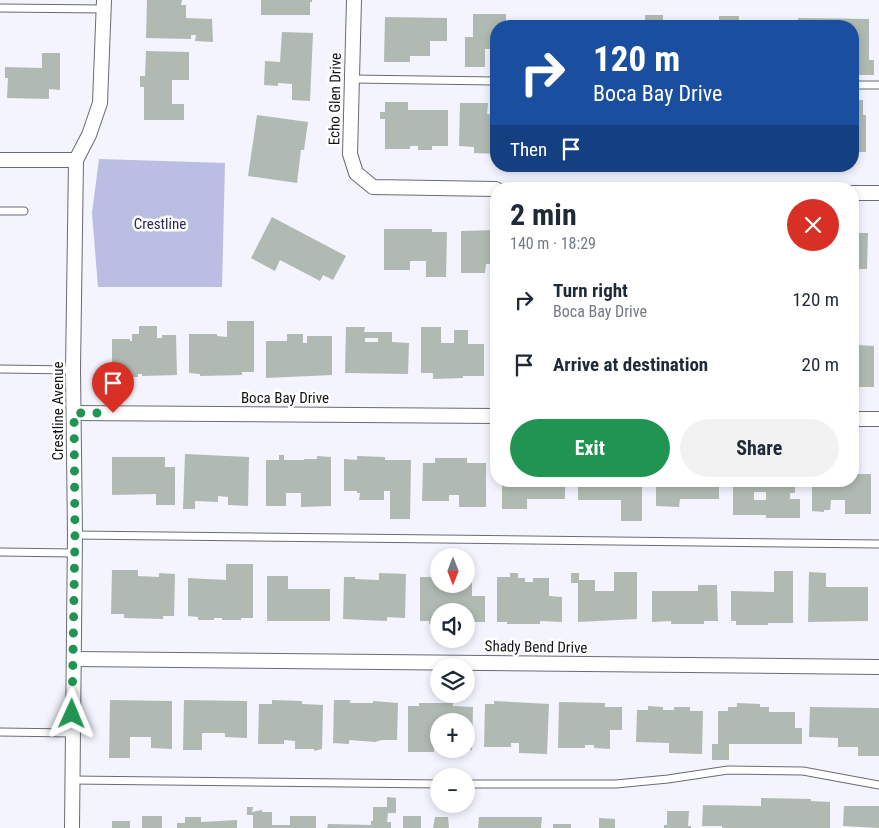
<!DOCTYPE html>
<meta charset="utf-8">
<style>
:root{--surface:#fff;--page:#f2f2f3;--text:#1f2937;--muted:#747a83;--accent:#209551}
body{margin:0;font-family:"Roboto Condensed",sans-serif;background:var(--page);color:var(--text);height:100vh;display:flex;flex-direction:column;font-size:19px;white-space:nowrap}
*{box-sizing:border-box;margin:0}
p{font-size:16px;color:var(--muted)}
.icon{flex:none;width:28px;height:28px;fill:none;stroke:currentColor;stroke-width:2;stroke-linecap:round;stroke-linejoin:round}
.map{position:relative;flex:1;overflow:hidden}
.drawer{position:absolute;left:490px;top:182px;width:369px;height:305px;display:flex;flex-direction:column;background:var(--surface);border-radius:20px;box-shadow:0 2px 8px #0003}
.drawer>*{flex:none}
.banner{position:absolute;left:490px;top:20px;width:369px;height:152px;border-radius:20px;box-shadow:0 2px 8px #0003;background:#1a4fa0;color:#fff;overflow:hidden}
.needle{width:32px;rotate:180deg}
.fabs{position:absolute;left:430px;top:548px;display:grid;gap:10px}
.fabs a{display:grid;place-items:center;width:45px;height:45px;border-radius:50%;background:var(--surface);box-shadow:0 2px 8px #0003;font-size:25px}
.pin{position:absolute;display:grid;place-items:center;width:42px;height:42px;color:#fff;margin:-51px -21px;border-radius:50% 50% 50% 0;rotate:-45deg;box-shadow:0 0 5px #0007}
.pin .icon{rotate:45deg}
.me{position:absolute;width:55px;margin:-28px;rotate:1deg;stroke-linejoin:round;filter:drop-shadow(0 0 4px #0008)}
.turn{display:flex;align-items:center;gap:18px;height:105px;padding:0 20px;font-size:22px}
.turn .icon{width:65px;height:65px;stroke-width:2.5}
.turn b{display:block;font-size:35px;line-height:42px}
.then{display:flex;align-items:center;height:48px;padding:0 20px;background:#0003;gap:10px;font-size:19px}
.round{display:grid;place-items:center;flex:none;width:52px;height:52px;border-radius:26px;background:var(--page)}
.head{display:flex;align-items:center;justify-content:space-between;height:85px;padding:0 20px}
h1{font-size:30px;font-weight:700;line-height:38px}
.button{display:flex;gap:10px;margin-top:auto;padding:10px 20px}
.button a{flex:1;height:58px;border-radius:30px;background:var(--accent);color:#fff;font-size:20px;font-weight:700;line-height:58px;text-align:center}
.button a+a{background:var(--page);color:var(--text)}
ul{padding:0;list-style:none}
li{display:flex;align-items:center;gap:15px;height:65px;padding:0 20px}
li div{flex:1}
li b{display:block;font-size:19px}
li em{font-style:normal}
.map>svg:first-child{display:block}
.green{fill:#babee2}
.building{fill:#b0bab2;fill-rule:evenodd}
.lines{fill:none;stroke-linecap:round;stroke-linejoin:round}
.lane-casing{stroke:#696b75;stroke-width:9}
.street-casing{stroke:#696b75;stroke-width:16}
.lane{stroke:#fff;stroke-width:7}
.street{stroke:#fff;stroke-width:14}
.route{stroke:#209551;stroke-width:9;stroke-dasharray:0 16.2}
.labels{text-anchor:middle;stroke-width:5;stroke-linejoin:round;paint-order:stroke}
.street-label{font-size:15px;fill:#131317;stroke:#fff}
.park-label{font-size:15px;fill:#2a2a5a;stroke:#fff}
</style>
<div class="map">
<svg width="879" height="828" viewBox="0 0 879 828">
<rect width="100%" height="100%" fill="#f3f4fe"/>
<polygon class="green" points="99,159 225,163 222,287 98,287 92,213"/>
<g class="building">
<polygon points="147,0 182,0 181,5 186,5 186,18 212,19 213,42 195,41 196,35 191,35 191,39 146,38"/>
<polygon points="261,0 312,0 312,2 310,2 310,15 261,15"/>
<polygon points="473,14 506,14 506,26 496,26 496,49 485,49 485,67 465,67 465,37 473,37"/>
<polygon points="645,15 663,15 663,22 700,23 700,26 630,26 630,24 645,24"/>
<polygon points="719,16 739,16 739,23 784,23 784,26 719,26"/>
<polygon points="385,17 447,18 447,41 430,41 430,56 410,56 410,62 384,62"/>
<polygon points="798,18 869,19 869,60 874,60 874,75 858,75 858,59 852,59 852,26 798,26"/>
<rect x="600" y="21" width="15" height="5"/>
<polygon points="282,32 313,33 310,101 292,100 292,84 278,83 278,86 264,85 265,61 280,62"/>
<polygon points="146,51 189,52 189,80 172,80 172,104 184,104 184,120 144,120 144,87 140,87 140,76 145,76"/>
<polygon points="42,53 60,53 60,90 49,89 49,99 7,98 8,78 5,78 5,67 42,68"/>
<polygon points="852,100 863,100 863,115 866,115 866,152 852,152"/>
<polygon points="385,102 408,102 408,110 448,110 448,146 432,146 432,150 418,150 418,146 410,146 410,149 385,149 385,119 380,119 380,112 385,112"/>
<polygon points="460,103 488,103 487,114 496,115 496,154 474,153 474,147 459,146"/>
<polygon points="257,115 308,122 304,150 301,150 297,183 248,176"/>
<polygon points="272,217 346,256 333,280 323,275 320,281 280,260 275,271 251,258"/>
<polygon points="384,229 432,229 432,232 447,232 446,277 426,277 426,261 410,261 410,270 384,270"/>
<polygon points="496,230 496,264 486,264 485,273 461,273 461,231"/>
<polygon points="852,233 868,233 867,269 852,269"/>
<polygon points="227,321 254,321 254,372 242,372 242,375 200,376 200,374 189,373 189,334 217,334 217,336 227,337"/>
<polygon points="139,326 157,326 157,338 162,338 162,335 176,335 177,375 142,376 142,374 138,374 138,377 112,377 112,339 130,339 130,341 132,341 132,334 139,334"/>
<path d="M 346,327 L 365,327 L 364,332 L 392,332 L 392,342 L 409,343 L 408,374 L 345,373 ZM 365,338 L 378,338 L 378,342 L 365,342 Z"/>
<polygon points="421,327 441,327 441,343 454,343 454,330 468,330 468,344 484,344 484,376 463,376 463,378 433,379 433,373 421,373"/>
<polygon points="287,334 303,334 303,343 307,343 307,336 332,336 332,375 266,378 266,341 287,341"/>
<polygon points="858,345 874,346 874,387 855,387 855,384 852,383 852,350 857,350"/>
<polygon points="185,454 249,457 248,506 228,505 228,497 218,496 218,502 195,501 195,509 183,509"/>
<polygon points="279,455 284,455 284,460 304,460 304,459 317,459 317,456 331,457 331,506 301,507 301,493 286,493 286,506 266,506 266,460 279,460"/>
<polygon points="357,456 385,457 385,460 411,460 410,519 390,519 390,491 384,491 384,500 359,500 360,493 357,493 357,491 344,491 344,459 357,460"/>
<polygon points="112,457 165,457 165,467 175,467 175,505 156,505 156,494 112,495"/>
<polygon points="435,458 467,458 467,463 486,463 486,507 459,507 459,495 449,495 449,501 422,501 423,463 435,463"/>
<polygon points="852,474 871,474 871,514 845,514 845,500 831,500 830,510 824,510 824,512 812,511 812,481 852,481"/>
<polygon points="502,481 565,481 565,499 527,499 527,509 502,509"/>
<polygon points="578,481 642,481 642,521 621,521 621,500 578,500"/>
<polygon points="656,481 719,481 719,499 680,499 679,507 656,506"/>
<path d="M 733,481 L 795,481 L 795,493 L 790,493 L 790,499 L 800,499 L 800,518 L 766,518 L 766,515 L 733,515 ZM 754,492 L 766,492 L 766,500 L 754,500 Z"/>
<polygon points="226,564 253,564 253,618 241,618 241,620 222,620 222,618 214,618 214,620 198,620 198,617 188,616 188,578 226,580"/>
<polygon points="112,570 138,570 138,576 159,577 159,573 175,574 174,616 163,616 163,619 124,618 124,614 111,614"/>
<polygon points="774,571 793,571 793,623 768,623 768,625 736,625 736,621 731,621 731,591 774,592"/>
<polygon points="614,572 637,572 637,619 578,622 578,583 571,583 571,573 579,573 579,580 595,580 595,591 614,591"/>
<polygon points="809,572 826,573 826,587 868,587 868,621 808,622"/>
<polygon points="379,573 406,574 405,618 387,617 387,621 343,619 344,577 355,577 355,579 379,580"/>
<polygon points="510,573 518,573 518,578 525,578 525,582 533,582 533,578 549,578 549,596 562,597 562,622 540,621 540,624 507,624 507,622 497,622 497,577 510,577"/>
<polygon points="267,576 288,576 288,589 330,589 330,621 267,621"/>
<polygon points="420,577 439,577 439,584 466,584 466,578 472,578 472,596 485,596 485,622 466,622 466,611 439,611 439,624 429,624 429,621 420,621"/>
<polygon points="698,585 717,585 718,621 704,621 704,624 671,624 671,621 652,622 652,591 698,591"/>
<polygon points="110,700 172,701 172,749 151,748 151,737 130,737 130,758 109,758"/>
<polygon points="184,700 247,701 247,738 225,737 225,733 202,733 202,750 183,750"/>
<polygon points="272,700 302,701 302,704 323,705 322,749 314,751 314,749 295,749 295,741 284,740 284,744 258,744 259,704 272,704"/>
<polygon points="334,700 350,700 350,703 373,703 373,701 398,703 397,740 382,740 375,742 349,740 349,744 333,743"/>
<polygon points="494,701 549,704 547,754 519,753 519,743 511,743 511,747 484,747 485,704 494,704"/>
<polygon points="559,702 605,703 605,707 622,707 622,730 610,730 610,749 594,748 594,745 585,745 585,748 558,748"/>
<polygon points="419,703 453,703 453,706 473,707 472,750 466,750 466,721 439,721 439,746 434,746 434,752 408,752 408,706 419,706"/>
<polygon points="737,703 760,704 760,707 769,707 769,712 795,712 795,728 802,728 802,744 729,744 729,760 712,760 712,744 718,744 718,711 728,711 728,707 737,707"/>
<polygon points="648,706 663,707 663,710 674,710 674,707 690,707 690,711 703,711 702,754 669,753 669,743 636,742 637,710 648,710"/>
<polygon points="810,707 879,708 879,756 858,756 858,747 838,747 838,738 809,737"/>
<polygon points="387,797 396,798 396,813 388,813 387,822 391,822 391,828 327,828 328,824 371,825 371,821 373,821 373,807 387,807"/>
<polygon points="761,798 811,799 811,801 830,802 830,828 722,828 722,826 702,826 703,805 761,806"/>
<polygon points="844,806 879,806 879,828 843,826"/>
<polygon points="247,807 253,807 252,812 262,810 262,812 272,812 272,825 290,825 290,816 316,816 316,828 253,828 253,815 247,815"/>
<polygon points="667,811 689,811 688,826 691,826 691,828 664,828 664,825 667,825"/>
<rect x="142" y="816" width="20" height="12"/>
<rect x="403" y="816" width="18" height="12"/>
<polygon points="185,817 201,817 201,822 237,820 237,828 177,828 177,823 185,823"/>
<polygon points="435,817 448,817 449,828 433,828"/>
<polygon points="479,817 542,817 541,828 478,828"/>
<polygon points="599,818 615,819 615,828 599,828"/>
<rect x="112" y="821" width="18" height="7"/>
<rect x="553" y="824" width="18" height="4"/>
</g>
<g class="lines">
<defs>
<g id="lane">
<polyline points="0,8 104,9"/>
<polyline points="352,79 496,81"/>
<polyline points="852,85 879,85"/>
<polyline points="0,211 24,211"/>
<polyline points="0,369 73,370"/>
<polyline points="75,535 879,544"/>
<polyline points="0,552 74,553"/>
<polyline points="0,732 72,733"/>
<polyline points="72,780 439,784"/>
<polyline points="466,784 616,784 668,779 728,770 803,771 879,785"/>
</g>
<g id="street">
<polyline points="354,0 350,154 356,173 373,187 496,189"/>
<polyline points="0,160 76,160"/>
<polyline points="852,193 879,193"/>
<polyline points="74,413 496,416"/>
<polyline points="852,419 879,419"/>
<polyline points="74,659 879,667"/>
<polyline points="72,828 75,535 73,370 76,160 89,135 100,103 104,0"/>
</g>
</defs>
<use href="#lane" class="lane-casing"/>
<use href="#street" class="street-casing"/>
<use href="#lane" class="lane"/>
<use href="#street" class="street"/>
</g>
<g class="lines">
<polyline class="route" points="72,714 75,535 74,413 113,413"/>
</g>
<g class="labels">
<g class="street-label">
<text transform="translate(335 99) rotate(-89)" y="5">Echo Glen Drive</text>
<text x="285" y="403">Boca Bay Drive</text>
<text transform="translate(58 411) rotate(-90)" y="5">Crestline Avenue</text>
<text transform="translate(536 647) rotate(1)" y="5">Shady Bend Drive</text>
</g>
<g class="park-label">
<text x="160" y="229">Crestline</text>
</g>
</g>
</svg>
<div class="fabs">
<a><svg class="needle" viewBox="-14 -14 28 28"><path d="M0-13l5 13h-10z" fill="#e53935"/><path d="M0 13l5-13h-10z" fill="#747a83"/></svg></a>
<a><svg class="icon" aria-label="sound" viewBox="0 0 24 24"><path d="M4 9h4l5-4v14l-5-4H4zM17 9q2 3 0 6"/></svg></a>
<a><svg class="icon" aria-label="layers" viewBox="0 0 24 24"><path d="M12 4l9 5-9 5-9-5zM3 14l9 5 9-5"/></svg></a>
<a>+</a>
<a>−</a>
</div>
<div class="pin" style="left:113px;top:413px;background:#d93025"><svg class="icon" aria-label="arrive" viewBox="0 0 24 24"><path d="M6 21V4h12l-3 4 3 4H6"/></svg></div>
<svg class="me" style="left:72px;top:714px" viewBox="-20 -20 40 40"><path d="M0-17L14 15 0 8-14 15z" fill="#209551" stroke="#fff" stroke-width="4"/></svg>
<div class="banner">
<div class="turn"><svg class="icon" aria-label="right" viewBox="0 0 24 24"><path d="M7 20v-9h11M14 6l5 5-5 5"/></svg><div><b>120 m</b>Boca Bay Drive</div></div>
<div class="then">Then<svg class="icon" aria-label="arrive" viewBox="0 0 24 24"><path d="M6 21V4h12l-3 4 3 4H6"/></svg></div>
</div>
<section class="drawer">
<div class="head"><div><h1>2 min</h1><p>140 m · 18:29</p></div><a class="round" style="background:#d93025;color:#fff"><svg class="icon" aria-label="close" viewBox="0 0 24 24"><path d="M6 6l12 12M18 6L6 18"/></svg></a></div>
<ul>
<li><svg class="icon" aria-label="right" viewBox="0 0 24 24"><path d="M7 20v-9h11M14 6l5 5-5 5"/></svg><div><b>Turn right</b><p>Boca Bay Drive</p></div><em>120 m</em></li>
<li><svg class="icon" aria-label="arrive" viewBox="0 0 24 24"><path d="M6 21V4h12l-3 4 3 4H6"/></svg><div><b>Arrive at destination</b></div><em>20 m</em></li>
</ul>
<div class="button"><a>Exit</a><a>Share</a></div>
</section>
</div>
